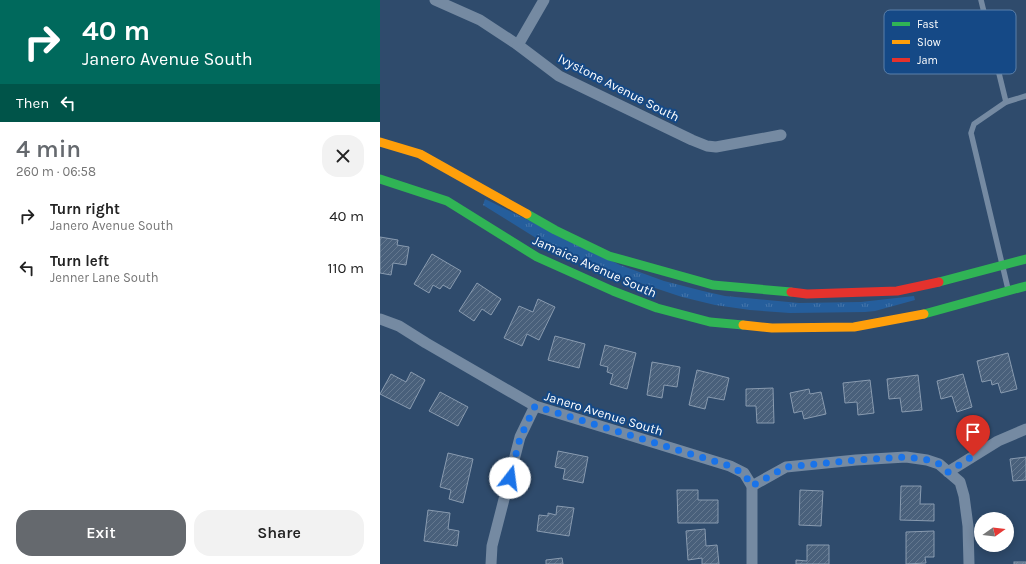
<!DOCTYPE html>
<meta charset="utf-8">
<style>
:root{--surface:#fff;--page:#f2f2f2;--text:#222;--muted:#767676;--accent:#65696e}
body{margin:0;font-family:Karla,sans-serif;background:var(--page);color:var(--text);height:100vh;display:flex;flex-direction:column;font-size:15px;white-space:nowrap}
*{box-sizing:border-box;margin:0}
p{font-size:13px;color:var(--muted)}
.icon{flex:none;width:22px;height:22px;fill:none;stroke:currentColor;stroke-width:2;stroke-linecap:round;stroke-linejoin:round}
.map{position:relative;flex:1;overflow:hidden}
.panel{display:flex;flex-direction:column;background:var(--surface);width:380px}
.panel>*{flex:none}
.hud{background:#00695c;color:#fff;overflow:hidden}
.needle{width:26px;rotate:76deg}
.controls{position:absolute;left:594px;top:512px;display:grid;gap:8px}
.controls a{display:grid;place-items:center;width:40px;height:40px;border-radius:50%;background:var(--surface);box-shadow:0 2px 10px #0003;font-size:20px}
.pin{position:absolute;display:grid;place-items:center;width:34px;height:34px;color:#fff;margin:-41px -17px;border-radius:50% 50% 50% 0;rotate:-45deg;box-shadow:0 0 4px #0007}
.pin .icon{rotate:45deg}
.me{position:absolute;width:44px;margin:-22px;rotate:15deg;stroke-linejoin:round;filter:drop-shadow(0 0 3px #0008)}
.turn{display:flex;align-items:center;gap:14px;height:84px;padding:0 16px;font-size:18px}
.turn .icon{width:52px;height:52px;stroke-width:2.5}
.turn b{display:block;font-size:28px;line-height:34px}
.then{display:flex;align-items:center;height:38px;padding:0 16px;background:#0003;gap:8px;font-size:15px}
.round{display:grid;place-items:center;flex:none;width:42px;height:42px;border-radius:16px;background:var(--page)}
.overview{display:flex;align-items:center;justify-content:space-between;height:68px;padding:0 16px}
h1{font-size:24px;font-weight:600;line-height:30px;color:var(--accent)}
.action{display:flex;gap:8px;margin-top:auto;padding:8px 16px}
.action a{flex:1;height:46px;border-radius:16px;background:var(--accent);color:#fff;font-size:16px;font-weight:600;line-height:46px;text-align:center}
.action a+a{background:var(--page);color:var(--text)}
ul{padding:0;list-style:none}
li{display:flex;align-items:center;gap:12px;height:52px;padding:0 16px}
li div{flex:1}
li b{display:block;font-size:15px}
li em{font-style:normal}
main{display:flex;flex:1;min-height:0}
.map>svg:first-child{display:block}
.grass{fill:url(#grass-tufts)}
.building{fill:url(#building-hatch);stroke:#899bb0}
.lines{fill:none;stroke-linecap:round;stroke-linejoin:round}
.lane{stroke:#758aa2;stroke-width:5.5}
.street{stroke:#758aa2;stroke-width:11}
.fast{stroke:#30b455;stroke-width:9}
.slow{stroke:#ff9f0a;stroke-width:9}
.jam{stroke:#e5322d;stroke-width:9}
.route{stroke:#1a73e8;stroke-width:7;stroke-dasharray:0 12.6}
.labels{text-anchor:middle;stroke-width:4;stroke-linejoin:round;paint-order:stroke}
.street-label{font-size:13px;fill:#fff;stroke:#154986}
.key{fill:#154986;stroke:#5b80aa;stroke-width:1}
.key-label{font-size:11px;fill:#fff}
</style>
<main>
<section class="panel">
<div class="hud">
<div class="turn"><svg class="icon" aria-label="right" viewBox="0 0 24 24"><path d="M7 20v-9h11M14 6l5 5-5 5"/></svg><div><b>40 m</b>Janero Avenue South</div></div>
<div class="then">Then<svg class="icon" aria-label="left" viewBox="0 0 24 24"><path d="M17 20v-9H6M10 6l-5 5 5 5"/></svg></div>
</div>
<div class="overview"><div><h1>4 min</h1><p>260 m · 06:58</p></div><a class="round"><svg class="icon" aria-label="close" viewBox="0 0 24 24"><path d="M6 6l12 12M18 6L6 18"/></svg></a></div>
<ul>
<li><svg class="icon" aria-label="right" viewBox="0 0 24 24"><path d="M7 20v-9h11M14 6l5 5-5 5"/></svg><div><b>Turn right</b><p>Janero Avenue South</p></div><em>40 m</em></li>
<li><svg class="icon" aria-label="left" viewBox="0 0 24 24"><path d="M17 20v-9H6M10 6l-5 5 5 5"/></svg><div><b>Turn left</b><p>Jenner Lane South</p></div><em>110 m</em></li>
</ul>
<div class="action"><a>Exit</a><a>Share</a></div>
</section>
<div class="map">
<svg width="646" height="564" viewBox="0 0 646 564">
<defs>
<pattern id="grass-tufts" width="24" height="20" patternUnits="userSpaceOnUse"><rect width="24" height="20" fill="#255e9c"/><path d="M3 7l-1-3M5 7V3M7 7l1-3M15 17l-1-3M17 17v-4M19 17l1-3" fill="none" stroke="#4676ab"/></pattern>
<pattern id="building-hatch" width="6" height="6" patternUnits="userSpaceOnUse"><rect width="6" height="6" fill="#49607b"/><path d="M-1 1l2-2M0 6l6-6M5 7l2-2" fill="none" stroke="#64788f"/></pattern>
</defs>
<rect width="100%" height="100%" fill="#2f4b6c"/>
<polygon class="grass" points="105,199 240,265 284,281 323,291 345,296 419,303 481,302 534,296 535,300 495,311 485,312 410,313 370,310 335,305 302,297 224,271 164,243 103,205"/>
<g class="building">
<polygon points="0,237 18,240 17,245 29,247 26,265 13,263 11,275 0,273"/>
<polygon points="52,254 81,271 70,289 63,285 60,289 53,285 49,293 34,284"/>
<polygon points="97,283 121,299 111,315 102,309 94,321 79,311"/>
<polygon points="158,299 175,307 159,340 147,334 142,346 124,338 139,306 153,312"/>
<polygon points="175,336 205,344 199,368 168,360"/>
<polygon points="225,345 256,353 247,389 230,384 233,374 227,372 228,367 220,365"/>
<polygon points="628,353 637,389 621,393 618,383 612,385 611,380 602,382 597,361"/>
<polygon points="272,362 300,367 297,387 284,385 282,398 267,395"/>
<polygon points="317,370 349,378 344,400 328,397 325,409 309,405"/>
<polygon points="31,372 45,380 30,409 0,394 11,374 26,382"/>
<polygon points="583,374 592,407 577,412 572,396 561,399 557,381"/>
<polygon points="538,375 542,410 522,412 520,398 509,399 507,379"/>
<polygon points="490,380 494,413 478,415 477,402 465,403 463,383"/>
<polygon points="393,388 394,423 377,423 376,406 366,406 366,389"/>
<polygon points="429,389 430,394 441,392 446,414 424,419 422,411 414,413 410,393"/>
<polygon points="60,392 88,407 78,426 49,411"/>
<polygon points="178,451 208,457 203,483 183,479 185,469 175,467"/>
<polygon points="68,453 93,459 83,503 69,499 71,490 60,487"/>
<polygon points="646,457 646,480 633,481 630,459"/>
<polygon points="521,486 541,486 540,504 554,504 554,521 520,520"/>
<polygon points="297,490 318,490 318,500 338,500 338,523 298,523"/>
<polygon points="420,490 443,491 441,526 419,525"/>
<polygon points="177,506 194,508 189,536 157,531 159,515 168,516 168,513 176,515"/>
<polygon points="48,510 70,513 68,529 79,531 77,546 44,541"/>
<polygon points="325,529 326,546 337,545 339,564 322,564 322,558 308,560 306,531"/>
<polygon points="554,531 554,557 545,557 546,563 526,564 526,532"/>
<polygon points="427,545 449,545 449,564 416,564 416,560 427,561"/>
<polygon points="182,558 183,564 166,564 166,560"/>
<rect x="634" y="562" width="12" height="2"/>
</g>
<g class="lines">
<g class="lane">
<polyline points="601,0 626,102"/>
<polyline points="628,289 591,133 594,124 626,102 646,96"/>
</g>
<g class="street">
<polyline points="55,0 100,20 138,45 179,76 312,140 327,146 336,147 401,135"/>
<polyline points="138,45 164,0"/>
<polyline points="0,319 19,326 46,343 155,406 350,466 364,473 372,486 372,564"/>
<polyline points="568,472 618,441 646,429"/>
<polyline points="372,486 406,467 476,460 526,457 547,460 559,464 580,482 584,496 588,526 589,564"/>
<polyline points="111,564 112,546 140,437 155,406"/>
</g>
<g class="fast">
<polyline points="0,179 67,201 157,257 233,291 277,308 330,322 363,325"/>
<polyline points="147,214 175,230 229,256 333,285 411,292"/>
<polyline points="559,282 646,259"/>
<polyline points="544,314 646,286"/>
</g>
<g class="slow">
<polyline points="0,142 40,154 147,214"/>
<polyline points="363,325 392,328 474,327 544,314"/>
</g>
<polyline class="jam" points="411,292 427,294 517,291 559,282"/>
</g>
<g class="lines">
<polyline class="route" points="130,478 140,438 155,406 350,466 364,474 372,486 406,467 476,460 526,457 548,460 559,464 568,472 593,456"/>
</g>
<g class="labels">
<g class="street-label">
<text transform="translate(239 87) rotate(27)" y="5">Ivystone Avenue South</text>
<text transform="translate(215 266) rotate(24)" y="5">Jamaica Avenue South</text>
<text transform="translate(224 413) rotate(17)" y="5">Janero Avenue South</text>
</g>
</g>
<rect x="504" y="10" width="132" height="64" rx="6" class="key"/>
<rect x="512" y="22" width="18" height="4" fill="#30b455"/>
<rect x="512" y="40" width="18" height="4" fill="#ff9f0a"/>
<rect x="512" y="58" width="18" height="4" fill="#e5322d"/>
<g class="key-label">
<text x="537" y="28">Fast</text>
<text x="537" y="46">Slow</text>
<text x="537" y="64">Jam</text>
</g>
</svg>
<div class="controls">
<a><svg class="needle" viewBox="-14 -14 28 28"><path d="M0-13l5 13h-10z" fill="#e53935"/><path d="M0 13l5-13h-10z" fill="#767676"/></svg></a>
</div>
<div class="pin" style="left:593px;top:456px;background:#d93025"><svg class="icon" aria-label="arrive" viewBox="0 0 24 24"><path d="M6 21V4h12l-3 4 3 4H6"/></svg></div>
<svg class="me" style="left:130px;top:478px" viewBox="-20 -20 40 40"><circle r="19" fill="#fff"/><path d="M0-13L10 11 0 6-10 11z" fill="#1a73e8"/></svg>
</div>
</main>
